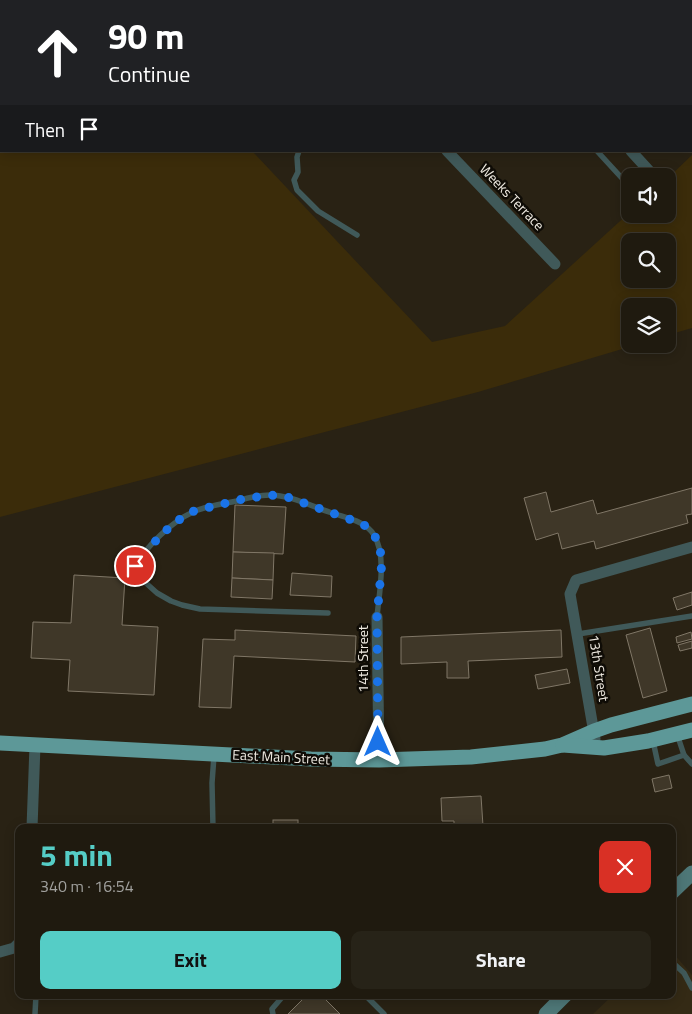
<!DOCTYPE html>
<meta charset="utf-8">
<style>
:root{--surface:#1f1a0f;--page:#272318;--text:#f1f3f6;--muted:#a1a19e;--line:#3c382f;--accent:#55cdc6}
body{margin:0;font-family:"Titillium Web",sans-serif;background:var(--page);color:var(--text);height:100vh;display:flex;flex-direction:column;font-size:19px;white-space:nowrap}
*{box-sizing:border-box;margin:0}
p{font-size:16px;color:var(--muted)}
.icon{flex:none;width:28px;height:28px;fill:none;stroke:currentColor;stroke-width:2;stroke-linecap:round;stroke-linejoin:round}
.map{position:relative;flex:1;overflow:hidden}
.side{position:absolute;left:15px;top:824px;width:661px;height:175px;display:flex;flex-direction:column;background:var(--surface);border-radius:10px;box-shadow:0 2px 12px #0003,0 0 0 1px var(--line)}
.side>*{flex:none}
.guide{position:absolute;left:0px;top:0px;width:692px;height:152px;box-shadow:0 2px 12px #0003,0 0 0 1px var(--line);background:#202124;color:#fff;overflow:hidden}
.fabs{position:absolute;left:621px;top:168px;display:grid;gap:10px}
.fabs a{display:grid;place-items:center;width:55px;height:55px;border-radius:10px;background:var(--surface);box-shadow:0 2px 12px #0003,0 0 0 1px var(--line);font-size:25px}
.pin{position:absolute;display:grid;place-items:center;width:42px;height:42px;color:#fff;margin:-21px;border:2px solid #fff;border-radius:50%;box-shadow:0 1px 5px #0007}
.me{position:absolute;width:55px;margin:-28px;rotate:0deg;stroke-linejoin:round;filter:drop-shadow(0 0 4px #0008)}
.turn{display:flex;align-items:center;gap:18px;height:105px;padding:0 25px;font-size:22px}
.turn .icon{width:65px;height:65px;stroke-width:2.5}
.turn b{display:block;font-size:35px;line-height:42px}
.then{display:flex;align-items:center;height:48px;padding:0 25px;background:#0003;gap:10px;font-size:19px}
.round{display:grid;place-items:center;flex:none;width:52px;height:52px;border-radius:10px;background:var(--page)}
.summary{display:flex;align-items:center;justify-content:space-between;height:85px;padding:0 25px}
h1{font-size:30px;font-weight:700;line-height:38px;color:var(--accent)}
.primary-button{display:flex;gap:10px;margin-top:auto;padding:10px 25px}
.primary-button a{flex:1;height:58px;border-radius:10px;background:var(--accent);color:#111;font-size:20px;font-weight:700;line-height:58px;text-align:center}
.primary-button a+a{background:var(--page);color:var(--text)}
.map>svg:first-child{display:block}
.built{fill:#342a15}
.green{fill:#3b2c0a;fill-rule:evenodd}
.building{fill:#3f3728;stroke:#807767}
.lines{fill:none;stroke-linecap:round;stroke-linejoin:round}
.service{stroke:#405959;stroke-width:5.5}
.minor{stroke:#405959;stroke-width:11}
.secondary{stroke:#4e7777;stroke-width:15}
.trunk{stroke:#5d9898;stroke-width:15}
.route{stroke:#1a73e8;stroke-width:9;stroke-dasharray:0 16.2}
.labels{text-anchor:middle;stroke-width:5;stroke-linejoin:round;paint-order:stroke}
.street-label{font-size:14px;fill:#f0ebe2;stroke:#0f0c06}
</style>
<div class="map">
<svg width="692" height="1014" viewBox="0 0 692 1014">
<rect width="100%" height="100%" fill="#292214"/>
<polygon class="built" points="673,953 692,975 692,1014 593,1014 613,995 672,995"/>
<path class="green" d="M 0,0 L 110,0 L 111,1 L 1,1 L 1,151 L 252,151 L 432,342 L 505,326 L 630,212 L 630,214 L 668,214 L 668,178 L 692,155 L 692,328 L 668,335 L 668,306 L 630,306 L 630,344 L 639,344 L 478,392 L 0,517 ZM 668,241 L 668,279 L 630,279 L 630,241 Z"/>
<g class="building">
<polygon points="692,488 692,514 686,515 688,523 596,549 594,541 562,549 558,533 536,540 524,498 546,492 551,512 593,500 597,514"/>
<polygon points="235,505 286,507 283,554 233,552"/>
<polygon points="233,552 274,553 273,580 232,578"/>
<polygon points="292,573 332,576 331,597 290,595"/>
<polygon points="74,575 125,578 122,625 158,627 154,695 68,691 70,660 31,658 33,622 71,623"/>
<polygon points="232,578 273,580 272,599 231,597"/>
<polygon points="692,592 692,605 677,610 673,598"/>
<polygon points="650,628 667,691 643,698 626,635"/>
<polygon points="235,630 356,636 355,662 234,656 231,708 199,707 203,639 235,640"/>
<polygon points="561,630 562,657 468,661 469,678 447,678 447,662 401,664 401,637"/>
<polygon points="691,632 692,639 677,643 676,637"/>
<polygon points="692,641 692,648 680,651 678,645"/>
<polygon points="567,669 570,683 538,689 535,675"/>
<polygon points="669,775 672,788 655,792 652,779"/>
<polygon points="481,796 483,826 493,826 493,828 448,828 454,827 454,821 442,821 441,798"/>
<rect x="273" y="820" width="25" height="8"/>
<polygon points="307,995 321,995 340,1014 288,1014"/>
</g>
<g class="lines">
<g class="service">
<polyline points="299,151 297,157 298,172 294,180 297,190 318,211 357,235"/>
<polyline points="597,151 630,187"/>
<path d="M 328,613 L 200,609 L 182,605 L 171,601 L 157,593 L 137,575 L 135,566 C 147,546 171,522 193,512 C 206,506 222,504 237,501 C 247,498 259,495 270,495 C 290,495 313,507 332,513 C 346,518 366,521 374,535 C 387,556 379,594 377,617"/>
<polyline points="578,634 692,616"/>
<polyline points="653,741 658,764 684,755 677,734"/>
<polyline points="684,755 692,764"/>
<polyline points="213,828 212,783 214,756"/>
<polyline points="672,962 684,973 692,988"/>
<polyline points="365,995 384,1014"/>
<polyline points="35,1014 36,995"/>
<polyline points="273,1014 272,1009 284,995"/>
</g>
<g class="minor">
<polyline points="215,0 216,1"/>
<polyline points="407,0 408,1"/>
<polyline points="494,0 495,1"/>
<polyline points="600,0 601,1"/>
<polyline points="435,1 436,0"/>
<polyline points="691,100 692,100"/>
<polyline points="447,151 555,264"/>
<polyline points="631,151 652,174"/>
<polyline points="377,617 379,760"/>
<polyline points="595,739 570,594 576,580 692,547"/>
<polyline points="32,828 35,745"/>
<polyline points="0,952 14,948 19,943"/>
</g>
<g class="secondary">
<polyline points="672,892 692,873"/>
<polyline points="546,1014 565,995"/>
</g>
<g class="trunk">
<polyline points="0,743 311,759 379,760 471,757 545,749 562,745 594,731 611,725 692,704"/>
<polyline points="563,745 604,748 648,741 692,730"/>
</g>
</g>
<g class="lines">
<polyline class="route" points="135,566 140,558 162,534 177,521 194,511 243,499 270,495 287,497 363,524 373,533 379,544 382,561 377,617 378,742"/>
</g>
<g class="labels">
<g class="street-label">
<text transform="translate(512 197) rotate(46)" y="5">Weeks Terrace</text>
<text transform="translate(363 659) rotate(-90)" y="5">14th Street</text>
<text transform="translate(599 668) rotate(81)" y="5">13th Street</text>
<text transform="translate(281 757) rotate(3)" y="5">East Main Street</text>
</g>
</g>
</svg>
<div class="fabs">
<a><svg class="icon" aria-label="sound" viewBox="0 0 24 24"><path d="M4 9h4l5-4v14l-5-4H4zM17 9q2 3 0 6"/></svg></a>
<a><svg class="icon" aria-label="search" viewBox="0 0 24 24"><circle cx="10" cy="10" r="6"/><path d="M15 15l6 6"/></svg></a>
<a><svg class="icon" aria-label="layers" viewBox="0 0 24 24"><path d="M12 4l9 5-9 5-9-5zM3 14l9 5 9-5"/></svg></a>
</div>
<div class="pin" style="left:135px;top:566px;background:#d93025"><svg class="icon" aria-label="arrive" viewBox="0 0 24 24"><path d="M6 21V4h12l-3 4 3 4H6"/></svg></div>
<svg class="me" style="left:378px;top:742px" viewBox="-20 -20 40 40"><path d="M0-17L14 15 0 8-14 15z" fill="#1a73e8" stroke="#fff" stroke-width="4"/></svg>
<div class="guide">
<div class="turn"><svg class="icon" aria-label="ahead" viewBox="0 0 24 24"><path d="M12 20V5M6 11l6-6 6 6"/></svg><div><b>90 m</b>Continue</div></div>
<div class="then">Then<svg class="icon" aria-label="arrive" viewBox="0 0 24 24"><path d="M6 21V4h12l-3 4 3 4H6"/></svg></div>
</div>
<section class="side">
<div class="summary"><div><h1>5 min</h1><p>340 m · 16:54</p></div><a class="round" style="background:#d93025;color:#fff"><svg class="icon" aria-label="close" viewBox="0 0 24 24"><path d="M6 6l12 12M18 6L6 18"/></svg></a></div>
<div class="primary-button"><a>Exit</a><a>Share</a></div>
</section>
</div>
